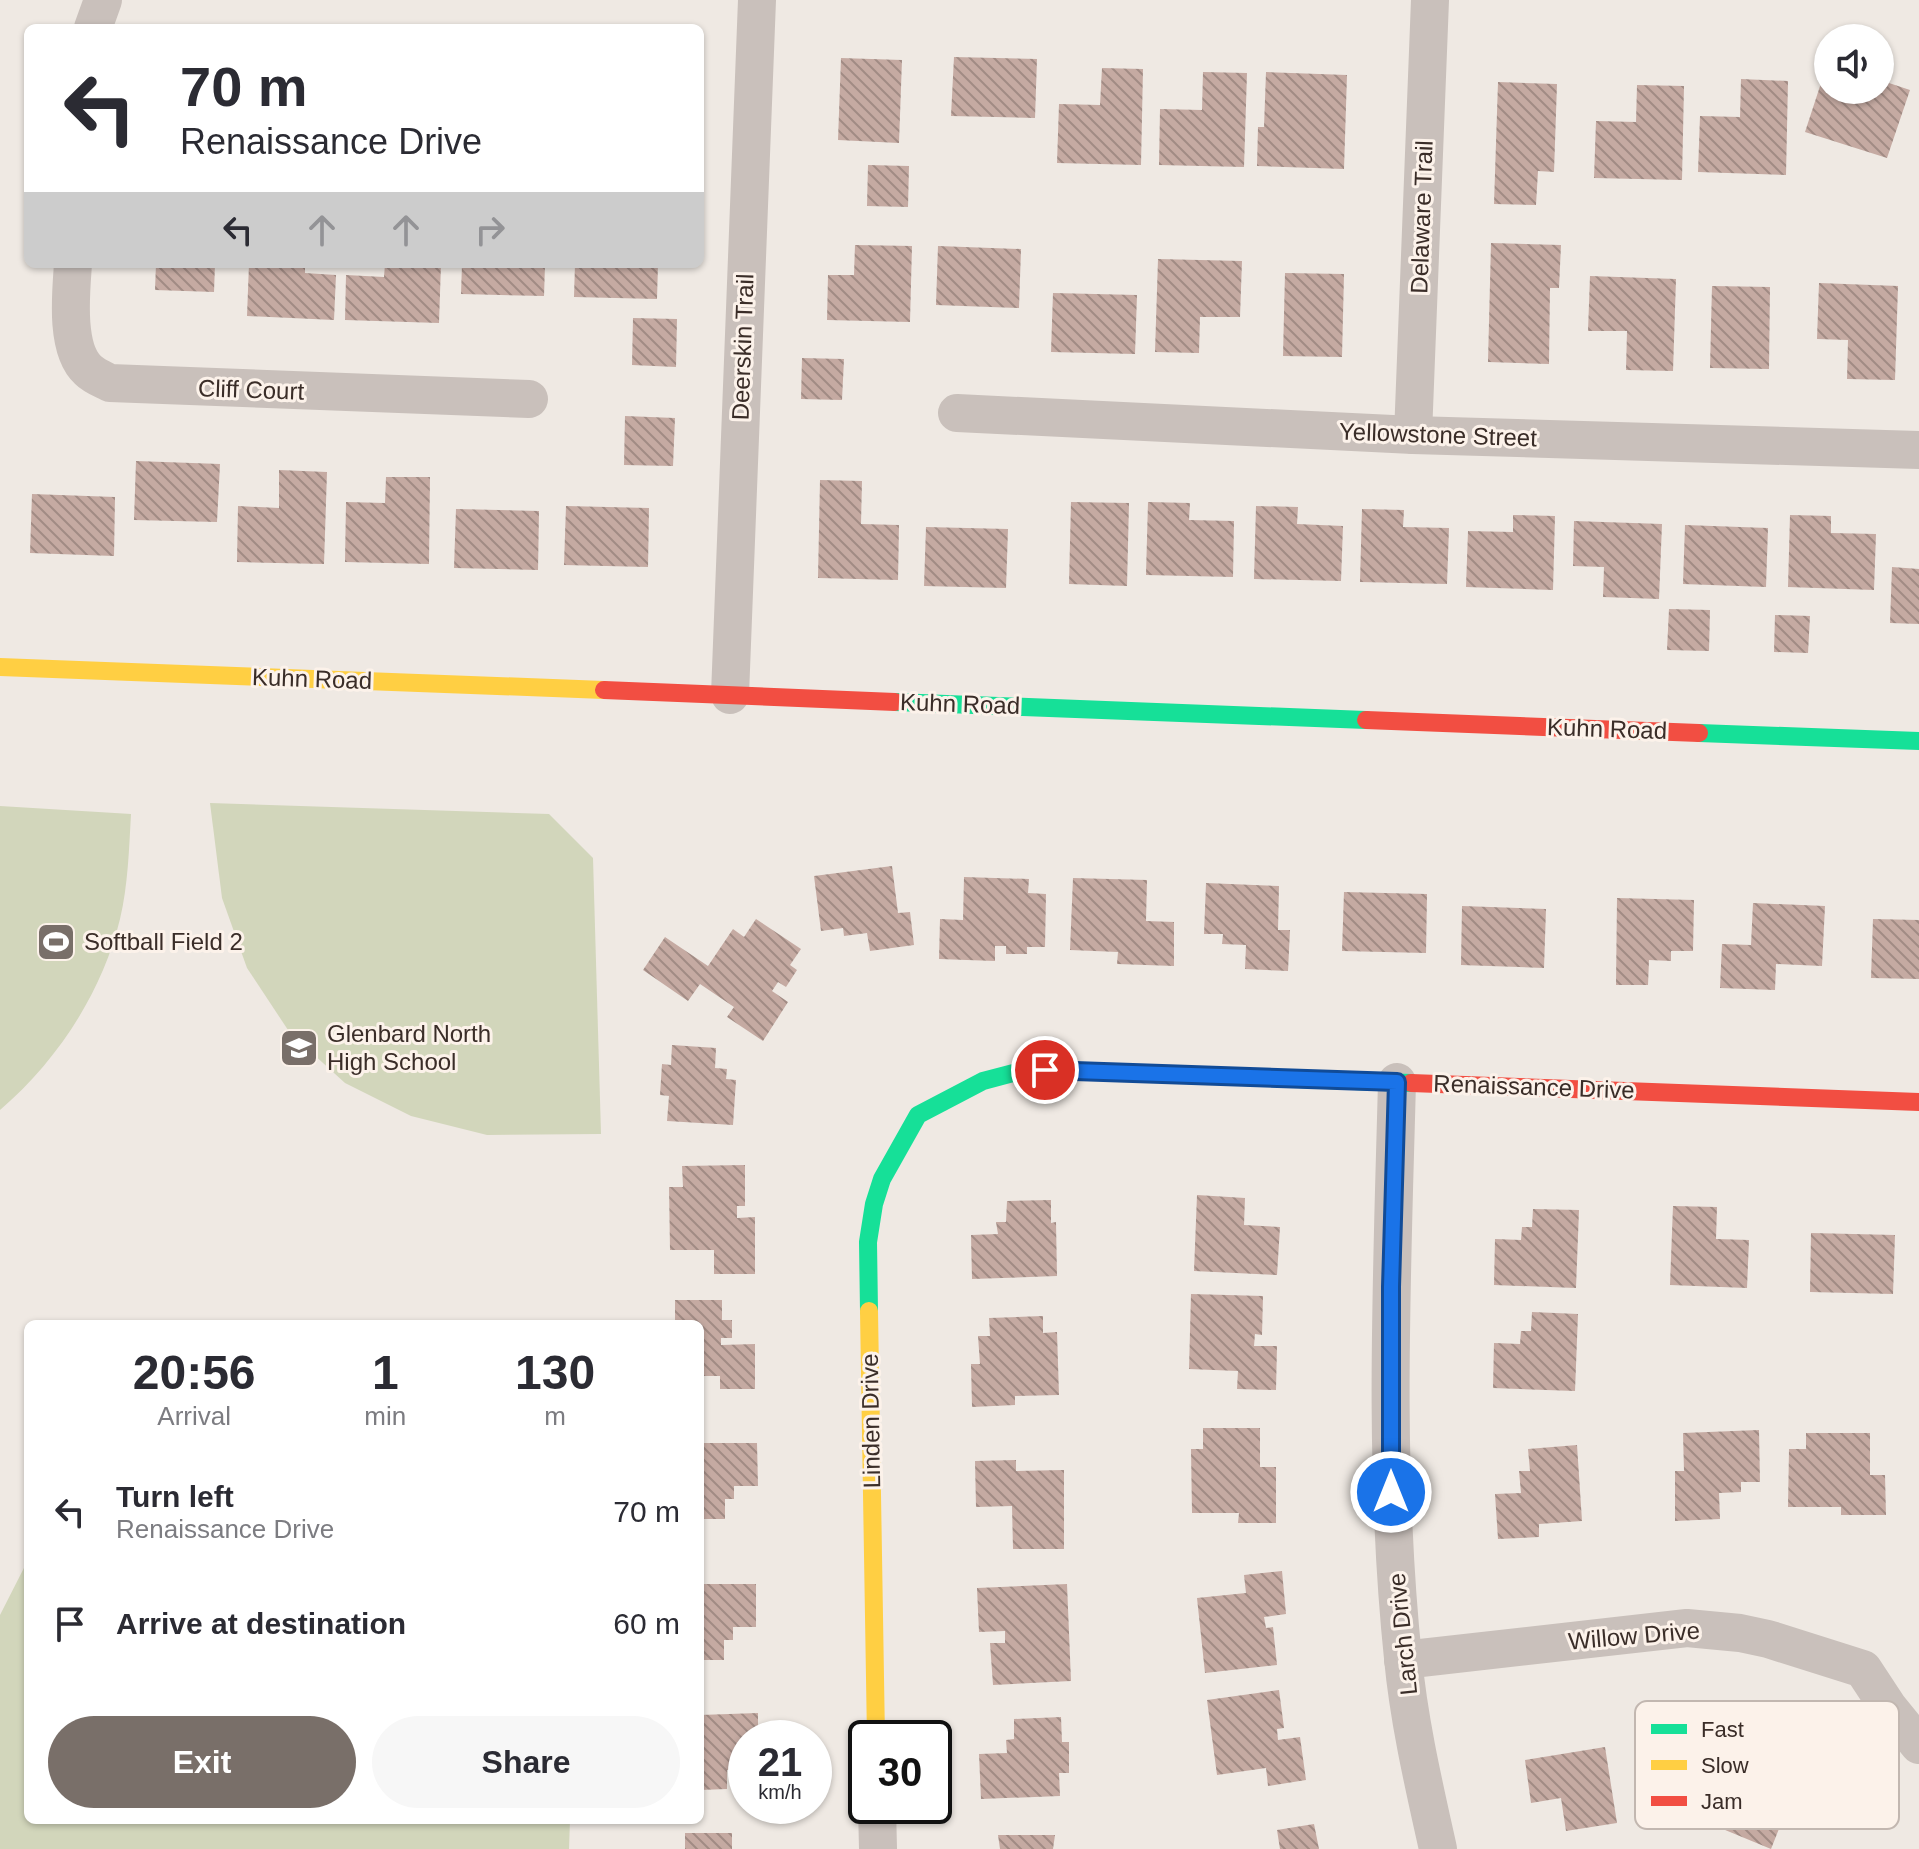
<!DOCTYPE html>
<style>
:root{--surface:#fff;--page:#f7f7f7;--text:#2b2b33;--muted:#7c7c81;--accent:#796f69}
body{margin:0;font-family:Helvetica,sans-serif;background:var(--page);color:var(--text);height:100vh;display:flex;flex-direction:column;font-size:30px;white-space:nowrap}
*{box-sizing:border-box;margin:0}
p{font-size:26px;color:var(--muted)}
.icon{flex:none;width:44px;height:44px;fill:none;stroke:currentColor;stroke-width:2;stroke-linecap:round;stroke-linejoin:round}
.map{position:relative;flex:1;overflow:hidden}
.drawer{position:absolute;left:24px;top:1320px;width:680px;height:504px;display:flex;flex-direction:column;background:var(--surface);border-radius:12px;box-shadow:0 2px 6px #0004}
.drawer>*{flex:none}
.banner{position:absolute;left:24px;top:24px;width:680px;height:244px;border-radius:12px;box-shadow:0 2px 6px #0004;background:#fff;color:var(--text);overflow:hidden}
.controls{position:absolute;left:1814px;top:24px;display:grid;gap:16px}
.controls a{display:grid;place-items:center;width:80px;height:80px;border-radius:50%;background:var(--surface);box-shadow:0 2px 6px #0004;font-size:40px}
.speed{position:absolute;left:728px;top:1720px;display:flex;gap:16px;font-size:40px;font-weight:700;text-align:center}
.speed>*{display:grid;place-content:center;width:104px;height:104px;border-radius:50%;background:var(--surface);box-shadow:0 2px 6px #0004;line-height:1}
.speed small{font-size:20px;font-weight:400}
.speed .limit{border:4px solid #111;border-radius:12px;background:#fff;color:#111}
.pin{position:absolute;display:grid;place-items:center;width:68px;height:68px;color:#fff;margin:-34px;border:4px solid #fff;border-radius:50%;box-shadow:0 2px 8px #0007}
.me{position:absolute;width:88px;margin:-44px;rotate:0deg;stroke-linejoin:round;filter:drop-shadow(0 0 6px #0008)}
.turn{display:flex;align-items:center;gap:28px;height:168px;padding:0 24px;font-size:36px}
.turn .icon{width:104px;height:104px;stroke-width:2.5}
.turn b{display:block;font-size:56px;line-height:68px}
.lanes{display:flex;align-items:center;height:76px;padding:0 24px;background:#0003;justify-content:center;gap:40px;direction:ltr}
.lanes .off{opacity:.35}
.eta{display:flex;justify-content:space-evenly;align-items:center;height:136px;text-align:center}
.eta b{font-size:48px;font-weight:700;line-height:56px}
.cta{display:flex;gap:16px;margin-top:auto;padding:16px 24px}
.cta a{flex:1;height:92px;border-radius:48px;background:var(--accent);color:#fff;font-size:32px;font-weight:700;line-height:92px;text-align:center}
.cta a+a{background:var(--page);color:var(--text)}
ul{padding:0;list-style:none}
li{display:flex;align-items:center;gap:24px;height:112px;padding:0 24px}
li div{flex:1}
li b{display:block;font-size:30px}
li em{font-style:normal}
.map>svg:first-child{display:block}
.green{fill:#d2d6bb}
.building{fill:url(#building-back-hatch)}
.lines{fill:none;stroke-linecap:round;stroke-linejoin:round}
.street{stroke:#c9c0bb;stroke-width:38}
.fast{stroke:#16e098;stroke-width:18}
.slow{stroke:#ffcf43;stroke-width:18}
.jam{stroke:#f24e42;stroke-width:18}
.route-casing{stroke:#114b97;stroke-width:20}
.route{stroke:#1a73e8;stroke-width:14}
.labels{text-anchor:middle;stroke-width:6;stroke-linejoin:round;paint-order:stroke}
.street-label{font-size:24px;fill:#3a2d28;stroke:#fcf2ea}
.poi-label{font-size:24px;fill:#3a2d28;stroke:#fcf2ea;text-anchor:start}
.key{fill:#fcf2ea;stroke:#c2b7b0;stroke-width:2}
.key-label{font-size:22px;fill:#3a2d28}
</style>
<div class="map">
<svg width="1919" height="1849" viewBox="0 0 1919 1849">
<defs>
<pattern id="building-back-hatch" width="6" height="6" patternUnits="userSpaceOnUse" patternTransform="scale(2)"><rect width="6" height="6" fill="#c5aaa2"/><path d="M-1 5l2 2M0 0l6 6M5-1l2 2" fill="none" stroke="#a18b84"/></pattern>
</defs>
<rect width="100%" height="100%" fill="#efe9e3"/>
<g class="green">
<polygon points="210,803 549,814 593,858 601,1134 487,1135 411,1116 345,1083 290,1033 247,968 222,898"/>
<path d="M 0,806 L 131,814 C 129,849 128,885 120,919 C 102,993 57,1061 0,1110 Z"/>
<polygon points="28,1560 28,1820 570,1820 569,1849 0,1849 0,1615"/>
</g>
<g class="building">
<polygon points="954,57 1037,59 1035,118 951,116"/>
<polygon points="841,58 902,60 899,143 838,140"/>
<polygon points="1102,68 1143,69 1141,165 1057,163 1059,104 1100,105"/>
<polygon points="1203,72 1247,73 1244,167 1159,165 1160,109 1202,110"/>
<polygon points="1266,72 1347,75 1344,169 1257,166 1258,127 1264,127"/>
<polygon points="1823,77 1828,79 1828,90 1880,90 1880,80 1910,90 1887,158 1805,132"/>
<polygon points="1741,79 1788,81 1786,175 1698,172 1700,116 1740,117"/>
<polygon points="1498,82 1557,84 1554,172 1538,171 1536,205 1494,204"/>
<polygon points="1637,85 1684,86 1682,180 1594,178 1596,121 1636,122"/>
<polygon points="868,165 909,166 908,207 867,206"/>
<polygon points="1491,243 1561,245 1559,288 1550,288 1549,364 1488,362"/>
<polygon points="855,245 912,246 910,322 827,320 828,275 854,275"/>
<polygon points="938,246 1021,249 1019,308 936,305"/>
<polygon points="1158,259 1242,261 1240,317 1200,317 1199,353 1155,352"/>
<polygon points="156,264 215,264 214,292 155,290"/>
<polygon points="249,264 305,264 305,273 336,275 334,320 247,316"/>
<polygon points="385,264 441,264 439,323 345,320 346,275 384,277"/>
<polygon points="462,264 545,264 544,296 461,294"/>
<polygon points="575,264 658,264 657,299 574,297"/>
<polygon points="1285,273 1344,274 1342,357 1283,356"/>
<polygon points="1590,276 1676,279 1673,371 1626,370 1627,331 1588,331"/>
<polygon points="1819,283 1898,286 1895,380 1847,379 1848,340 1817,339"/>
<polygon points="1712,286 1770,287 1769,369 1710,368"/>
<polygon points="1053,293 1137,295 1135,354 1051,352"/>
<polygon points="633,318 677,319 676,367 632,365"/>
<polygon points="802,358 844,359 842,400 801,399"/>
<polygon points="625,416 675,418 673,466 624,465"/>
<polygon points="136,461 220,464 217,522 134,520"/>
<polygon points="279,470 327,472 324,564 237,562 238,506 279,508"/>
<polygon points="386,477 430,477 429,564 345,562 346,502 385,503"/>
<polygon points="820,480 862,481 861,524 899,525 898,580 818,578"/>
<polygon points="32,494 115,497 114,556 30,553"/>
<polygon points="1071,502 1129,503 1127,586 1069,584"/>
<polygon points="1148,502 1190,503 1189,520 1234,521 1233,577 1146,575"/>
<polygon points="566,506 649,508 648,567 564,565"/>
<polygon points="1256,506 1298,507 1297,524 1343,526 1341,581 1254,579"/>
<polygon points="456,509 539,511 538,570 454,568"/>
<polygon points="1362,509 1404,510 1403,527 1449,528 1447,584 1360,582"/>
<polygon points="1513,515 1555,516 1553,590 1466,587 1468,531 1513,532"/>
<polygon points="1790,515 1831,516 1831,533 1876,534 1874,590 1788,587"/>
<polygon points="1574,521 1662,524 1659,599 1603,597 1604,567 1573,566"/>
<polygon points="1685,525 1768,528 1766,587 1683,584"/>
<polygon points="926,527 1008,529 1006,588 924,586"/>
<polygon points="1892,567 1919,569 1919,624 1890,623"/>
<polygon points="1669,609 1710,610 1709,651 1667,650"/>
<polygon points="1775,615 1810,616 1808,653 1774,652"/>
<polygon points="892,866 898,913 910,912 914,945 870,951 867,933 844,936 843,928 821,931 814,876"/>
<polygon points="964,877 1029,879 1028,893 1046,894 1045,947 1027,947 1027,954 1006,954 1006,946 995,946 995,961 939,959 940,919 963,920"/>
<polygon points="1073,878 1147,880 1146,921 1174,922 1174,966 1117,964 1118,952 1070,950"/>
<polygon points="1206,883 1279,886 1278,930 1290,930 1288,971 1245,969 1246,945 1222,944 1223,934 1204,934"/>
<polygon points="1344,892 1427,894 1426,953 1342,951"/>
<polygon points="1617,898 1694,900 1693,951 1671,951 1671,961 1649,960 1648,985 1616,985"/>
<polygon points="1753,903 1825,906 1822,966 1776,964 1775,990 1720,988 1722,944 1751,945"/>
<polygon points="1462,906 1546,909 1544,968 1461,965"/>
<polygon points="756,919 801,949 790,965 797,970 786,987 778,982 772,991 788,1002 763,1041 727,1017 734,1007 700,984 688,1001 643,970 665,937 708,966 733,929 744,937"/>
<polygon points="1873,919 1919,920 1919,979 1871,978"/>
<polygon points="672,1045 716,1048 715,1068 727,1069 726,1079 736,1080 733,1125 667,1121 669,1096 660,1095 662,1064 671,1065"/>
<polygon points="745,1165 745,1206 737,1206 737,1218 755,1217 755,1274 714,1274 714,1250 670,1250 669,1187 683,1187 682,1166"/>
<polygon points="1197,1195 1245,1198 1244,1225 1280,1227 1277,1275 1194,1271"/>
<polygon points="1051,1200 1051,1223 1056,1222 1057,1276 972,1279 971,1235 998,1234 996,1222 1006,1222 1007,1201"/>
<polygon points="1673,1206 1717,1207 1716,1239 1749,1240 1747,1288 1670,1285"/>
<polygon points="1533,1209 1579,1210 1576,1288 1494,1285 1495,1239 1521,1240 1522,1227 1532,1227"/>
<polygon points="1811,1233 1895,1235 1893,1294 1810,1292"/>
<polygon points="1191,1294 1263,1296 1262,1335 1255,1334 1254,1346 1277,1346 1276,1390 1237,1389 1238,1371 1189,1369"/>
<polygon points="675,1300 722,1300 722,1320 732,1320 732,1338 721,1338 721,1345 755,1344 755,1389 720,1389 720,1376 700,1376 700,1324 675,1324"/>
<polygon points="1532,1312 1578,1314 1575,1391 1493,1388 1494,1343 1520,1344 1521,1331 1531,1331"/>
<polygon points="1043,1316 1043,1333 1057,1332 1059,1395 1015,1396 1015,1405 972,1407 971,1364 980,1364 978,1336 990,1336 989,1318"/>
<polygon points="1203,1428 1260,1428 1260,1467 1276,1467 1276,1523 1238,1523 1239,1513 1192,1513 1191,1449 1203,1449"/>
<polygon points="1759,1430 1760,1482 1741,1482 1741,1492 1719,1493 1720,1519 1675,1521 1675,1471 1684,1471 1683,1433"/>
<polygon points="1806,1433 1870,1433 1870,1475 1885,1475 1886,1515 1841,1515 1841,1507 1788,1507 1789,1449 1806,1449"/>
<polygon points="700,1443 757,1443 758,1486 734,1486 734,1499 725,1499 725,1519 700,1519"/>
<polygon points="1577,1445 1582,1521 1539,1524 1539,1537 1498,1539 1495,1494 1521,1493 1519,1471 1530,1471 1528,1449"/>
<polygon points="1016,1460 1016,1471 1064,1470 1064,1549 1013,1549 1012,1506 976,1507 975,1461"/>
<polygon points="1282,1571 1286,1614 1264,1617 1266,1628 1273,1627 1277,1665 1205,1673 1197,1598 1246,1593 1244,1575"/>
<polygon points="700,1584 756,1584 756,1627 733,1627 733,1640 724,1640 724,1660 700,1660"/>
<polygon points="1067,1584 1071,1681 993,1685 990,1643 1005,1643 1005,1631 979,1632 977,1588"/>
<polygon points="1279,1690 1284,1728 1277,1729 1278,1740 1300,1737 1306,1780 1268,1786 1266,1768 1217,1775 1207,1700"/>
<polygon points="758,1713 758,1738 746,1738 746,1756 735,1756 736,1769 727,1770 727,1789 700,1790 700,1715"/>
<polygon points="1061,1717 1062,1742 1069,1742 1069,1773 1059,1773 1060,1796 981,1799 979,1754 1007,1753 1006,1740 1014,1739 1014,1719"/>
<polygon points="1732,1745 1774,1763 1763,1790 1790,1801 1771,1849 1701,1820"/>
<polygon points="1605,1747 1617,1823 1566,1831 1561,1798 1531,1803 1525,1760"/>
<polygon points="1314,1824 1319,1849 1280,1849 1277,1830"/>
<rect x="685" y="1833" width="47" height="16"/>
<polygon points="998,1835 1055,1835 1053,1849 1000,1849"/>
</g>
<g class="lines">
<g class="street">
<polyline points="93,28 103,0"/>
<path d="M 73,264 C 71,292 65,349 88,370 C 94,376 102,379 110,383 L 529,399"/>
<polyline points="957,413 1413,435 1919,450"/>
<polyline points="1413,435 1430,0"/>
<polyline points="730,695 757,0"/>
<path d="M 1397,1082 C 1392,1274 1383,1466 1403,1658 C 1409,1722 1424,1786 1438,1849"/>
<polyline points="1403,1660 1687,1628 1740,1633 1768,1639 1863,1669 1888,1707 1919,1745"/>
<polyline points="877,1806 878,1849"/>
</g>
<g class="fast">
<polyline points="895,702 1366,720"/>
<polyline points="1699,733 1919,741"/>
<polyline points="869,1311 868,1242 874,1204 882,1179 918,1115 983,1081 1021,1071 1045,1070 1411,1083"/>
</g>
<g class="slow">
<polyline points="0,667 604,690"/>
<polyline points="869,1311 876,1738"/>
</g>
<g class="jam">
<polyline points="604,690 895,702"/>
<polyline points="1366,720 1699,733"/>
<polyline points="1411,1083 1919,1102"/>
</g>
</g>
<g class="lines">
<defs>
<polyline id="route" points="1045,1070 1397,1082 1391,1287 1391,1492"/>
</defs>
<use href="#route" class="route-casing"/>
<use href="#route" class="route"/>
</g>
<defs>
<symbol id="stadium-square" viewBox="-11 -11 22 22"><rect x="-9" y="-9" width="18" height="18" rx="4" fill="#796f69" stroke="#fcf2ea"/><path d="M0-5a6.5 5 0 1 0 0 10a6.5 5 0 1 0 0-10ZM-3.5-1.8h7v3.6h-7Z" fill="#fff"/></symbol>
<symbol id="school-square" viewBox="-11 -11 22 22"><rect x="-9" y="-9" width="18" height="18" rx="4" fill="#796f69" stroke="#fcf2ea"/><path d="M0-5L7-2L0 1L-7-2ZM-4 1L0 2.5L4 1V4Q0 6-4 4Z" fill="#fff"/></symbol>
</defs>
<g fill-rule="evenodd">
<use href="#stadium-square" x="34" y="920" width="44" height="44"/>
<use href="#school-square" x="277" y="1026" width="44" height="44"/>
</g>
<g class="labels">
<g class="street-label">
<text transform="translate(1422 217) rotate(-88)" y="8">Delaware Trail</text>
<text transform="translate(743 347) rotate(-88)" y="8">Deerskin Trail</text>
<text transform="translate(251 390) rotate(2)" y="8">Cliff Court</text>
<text transform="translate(1438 435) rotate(2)" y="8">Yellowstone Street</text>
<text transform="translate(312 679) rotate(2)" y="8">Kuhn Road</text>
<text transform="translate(960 704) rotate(2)" y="8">Kuhn Road</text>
<text transform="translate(1607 729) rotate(2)" y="8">Kuhn Road</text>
<text transform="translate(1534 1087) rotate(2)" y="8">Renaissance Drive</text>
<text transform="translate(871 1421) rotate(-91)" y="8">Linden Drive</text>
<text transform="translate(1403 1634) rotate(-96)" y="8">Larch Drive</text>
<text transform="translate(1634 1636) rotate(-5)" y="8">Willow Drive</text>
</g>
<g class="poi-label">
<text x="84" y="950">Softball Field 2</text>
<text x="327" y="1042">Glenbard North<tspan x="327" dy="28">High School</tspan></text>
</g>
</g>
<rect x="1635" y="1701" width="264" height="128" rx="12" class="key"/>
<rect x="1651" y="1724" width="36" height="10" fill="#16e098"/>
<rect x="1651" y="1760" width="36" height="10" fill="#ffcf43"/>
<rect x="1651" y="1796" width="36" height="10" fill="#f24e42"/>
<g class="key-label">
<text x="1701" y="1737">Fast</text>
<text x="1701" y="1773">Slow</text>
<text x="1701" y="1809">Jam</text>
</g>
</svg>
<div class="controls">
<a><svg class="icon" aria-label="sound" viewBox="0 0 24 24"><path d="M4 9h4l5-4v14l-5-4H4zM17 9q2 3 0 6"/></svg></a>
</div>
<div class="speed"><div>21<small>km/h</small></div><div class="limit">30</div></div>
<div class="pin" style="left:1045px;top:1070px;background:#d93025"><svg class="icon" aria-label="arrive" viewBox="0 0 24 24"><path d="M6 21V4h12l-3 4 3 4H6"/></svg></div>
<svg class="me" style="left:1391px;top:1492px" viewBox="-20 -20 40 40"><circle r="17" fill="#1a73e8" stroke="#fff" stroke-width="3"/><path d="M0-11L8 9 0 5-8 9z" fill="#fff"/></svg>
<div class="banner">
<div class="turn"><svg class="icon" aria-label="left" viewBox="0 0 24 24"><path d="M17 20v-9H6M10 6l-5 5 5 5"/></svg><div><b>70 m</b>Renaissance Drive</div></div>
<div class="lanes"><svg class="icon" aria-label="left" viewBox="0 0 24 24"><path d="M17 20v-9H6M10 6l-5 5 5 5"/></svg><svg class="icon off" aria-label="ahead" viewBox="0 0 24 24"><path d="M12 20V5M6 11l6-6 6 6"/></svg><svg class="icon off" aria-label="ahead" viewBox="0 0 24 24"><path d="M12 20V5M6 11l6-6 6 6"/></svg><svg class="icon off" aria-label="right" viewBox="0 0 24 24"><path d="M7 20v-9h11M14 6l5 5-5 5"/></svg></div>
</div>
<section class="drawer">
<div class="eta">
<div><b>20:56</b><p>Arrival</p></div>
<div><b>1</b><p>min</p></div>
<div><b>130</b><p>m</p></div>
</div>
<ul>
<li><svg class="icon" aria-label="left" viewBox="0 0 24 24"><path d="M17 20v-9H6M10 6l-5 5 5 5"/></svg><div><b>Turn left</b><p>Renaissance Drive</p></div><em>70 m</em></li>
<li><svg class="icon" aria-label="arrive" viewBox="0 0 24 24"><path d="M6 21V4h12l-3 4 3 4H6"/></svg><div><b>Arrive at destination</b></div><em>60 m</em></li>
</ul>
<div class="cta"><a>Exit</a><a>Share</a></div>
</section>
</div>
